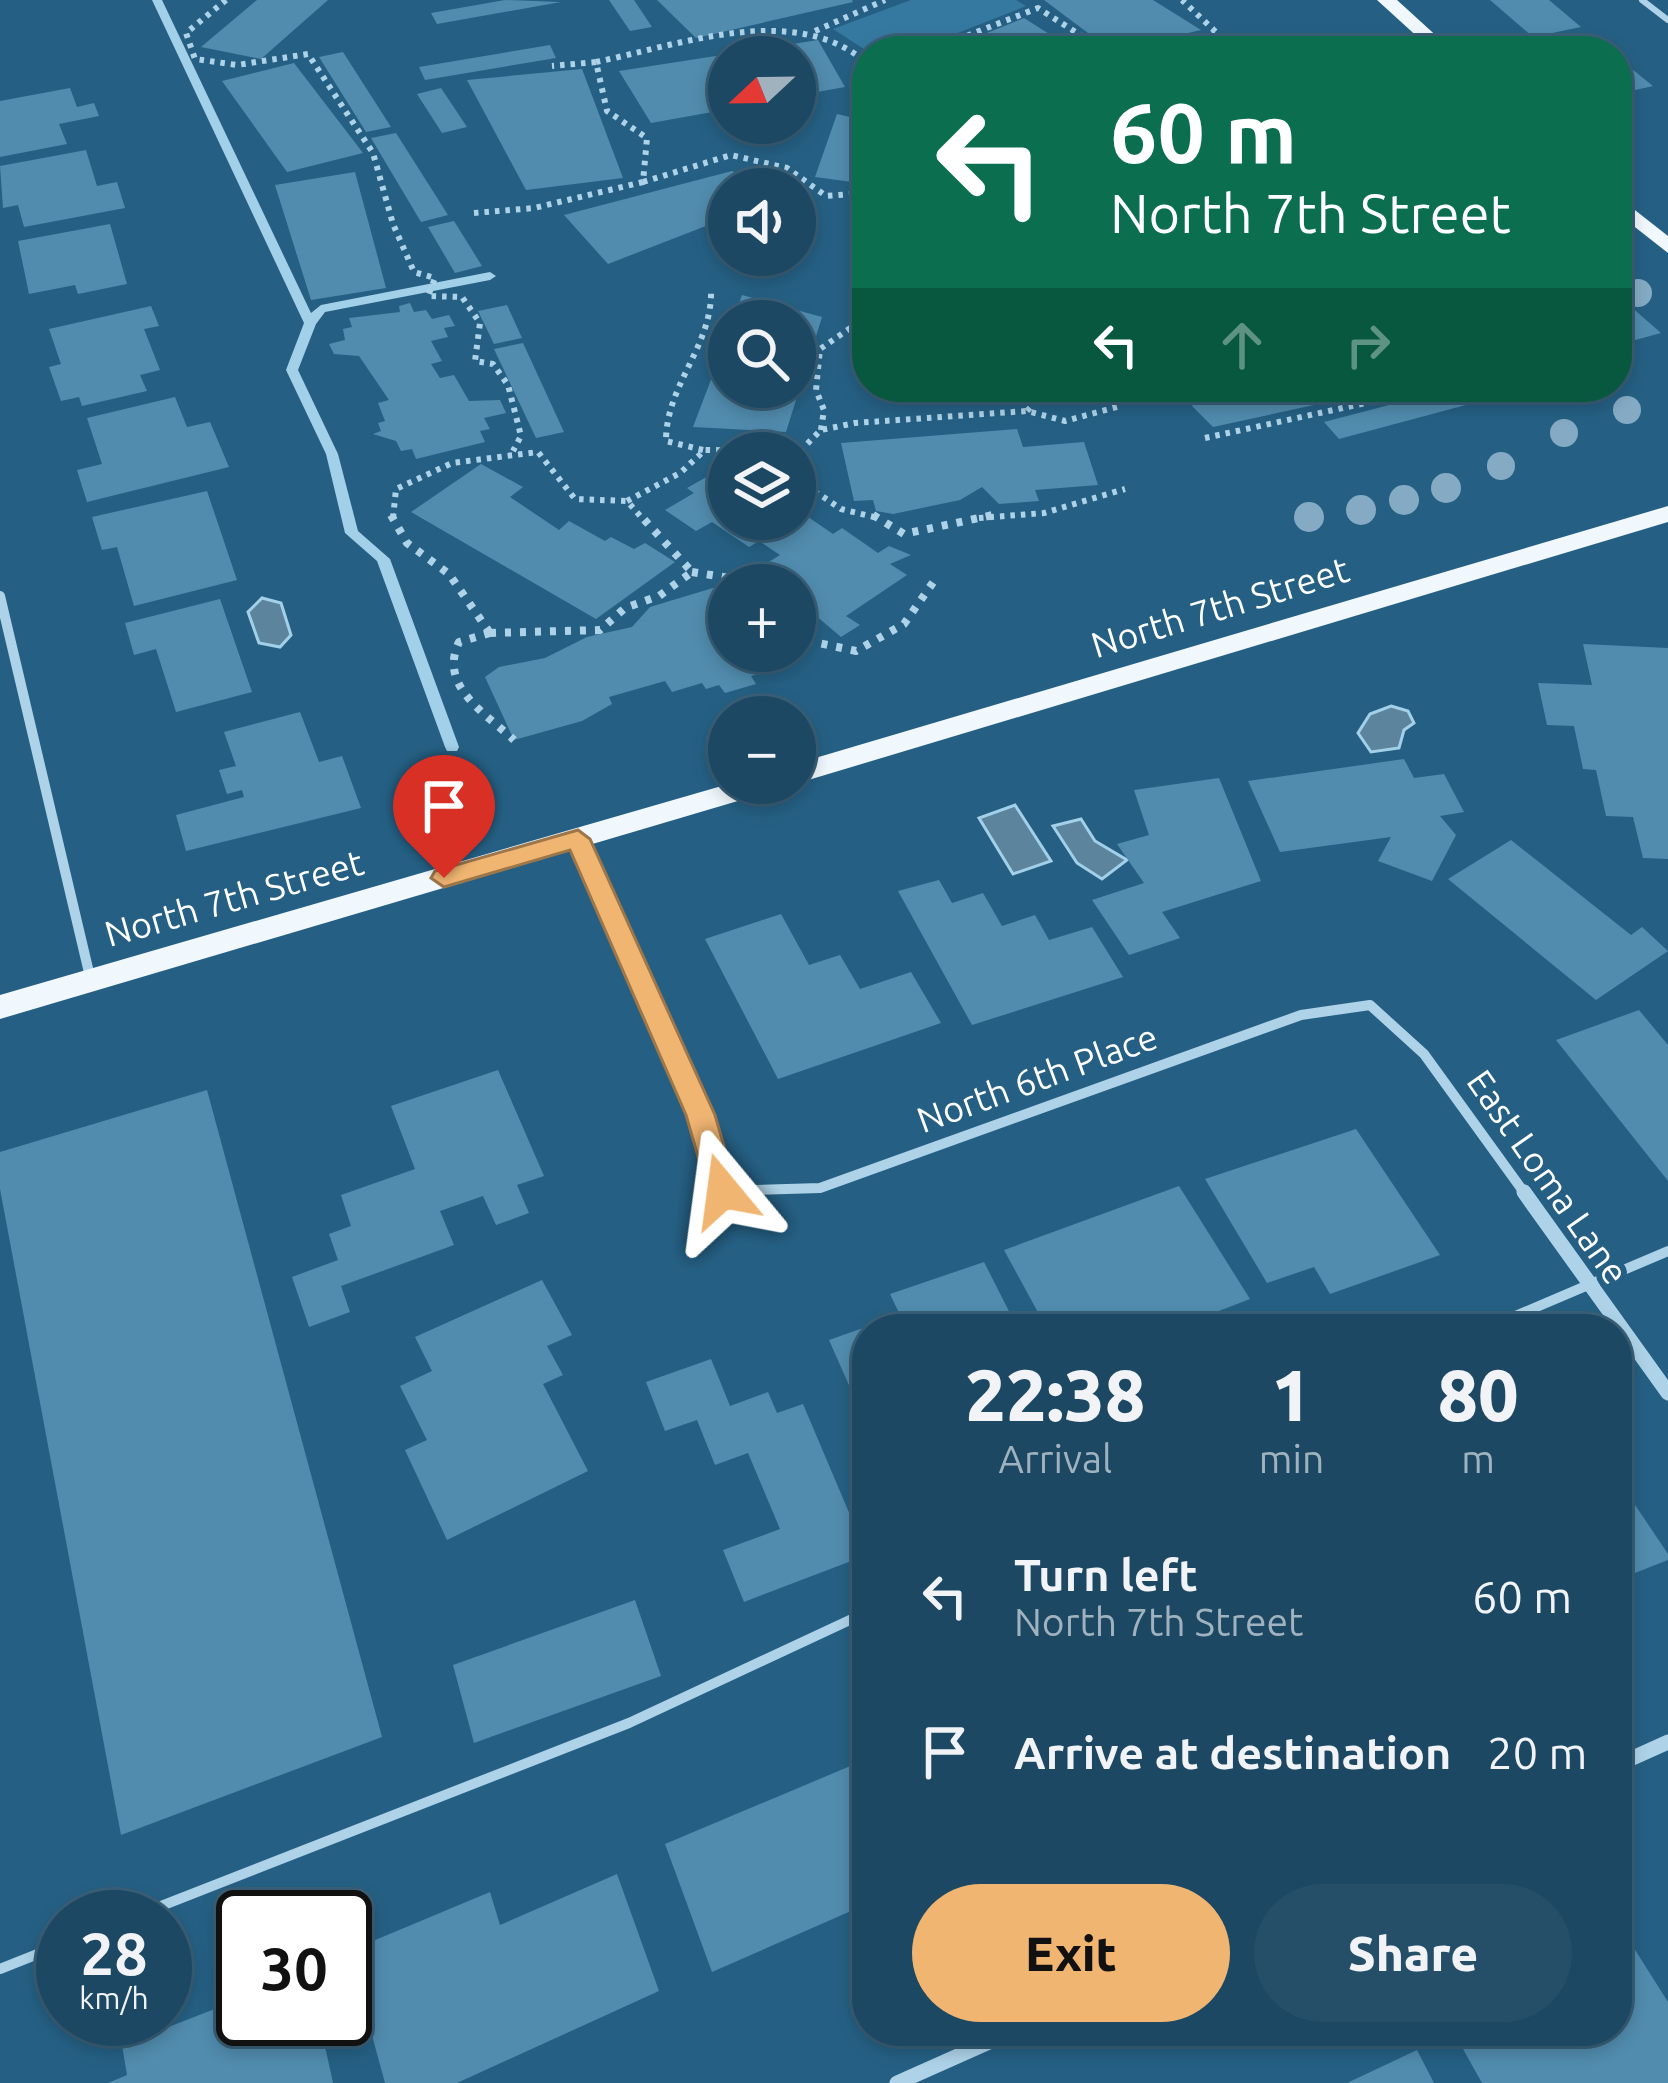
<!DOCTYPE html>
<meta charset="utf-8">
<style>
:root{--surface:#1c4863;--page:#254f69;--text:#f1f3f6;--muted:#a0b2be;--line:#3a6078;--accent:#f1b572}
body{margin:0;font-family:Ubuntu,sans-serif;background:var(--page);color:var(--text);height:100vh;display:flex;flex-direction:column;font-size:45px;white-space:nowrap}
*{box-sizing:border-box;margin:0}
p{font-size:39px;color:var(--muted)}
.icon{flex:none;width:66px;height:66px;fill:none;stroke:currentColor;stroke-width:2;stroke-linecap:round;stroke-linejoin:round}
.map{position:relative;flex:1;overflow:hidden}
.sheet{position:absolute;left:852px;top:1314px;width:780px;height:732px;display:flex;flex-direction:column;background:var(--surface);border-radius:48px;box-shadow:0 6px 18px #0003,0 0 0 3px var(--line)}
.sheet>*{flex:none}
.banner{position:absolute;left:852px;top:36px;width:780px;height:366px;border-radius:48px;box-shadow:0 6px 18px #0003,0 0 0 3px var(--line);background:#0b6e4f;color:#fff;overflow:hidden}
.needle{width:78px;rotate:248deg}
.tools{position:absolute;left:708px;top:36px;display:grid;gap:24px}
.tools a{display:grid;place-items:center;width:108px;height:108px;border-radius:50%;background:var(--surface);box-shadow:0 6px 18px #0003,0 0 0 3px var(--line);font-size:60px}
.speed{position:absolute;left:36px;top:1890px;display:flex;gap:24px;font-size:60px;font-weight:700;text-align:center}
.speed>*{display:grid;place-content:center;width:156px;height:156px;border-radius:50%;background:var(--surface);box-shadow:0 6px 18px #0003,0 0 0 3px var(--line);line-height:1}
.speed small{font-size:30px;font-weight:400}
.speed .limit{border:6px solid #111;border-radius:18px;background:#fff;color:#111}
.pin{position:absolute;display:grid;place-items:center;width:102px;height:102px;color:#fff;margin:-123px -51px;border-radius:50% 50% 50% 0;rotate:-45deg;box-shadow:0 0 12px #0007}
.pin .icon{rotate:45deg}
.me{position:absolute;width:132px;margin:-66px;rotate:344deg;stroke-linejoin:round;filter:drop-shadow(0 0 9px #0008)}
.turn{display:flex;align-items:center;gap:42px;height:252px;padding:0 60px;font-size:54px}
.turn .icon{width:156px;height:156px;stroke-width:2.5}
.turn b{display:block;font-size:84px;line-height:102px}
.lanes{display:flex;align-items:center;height:114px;padding:0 60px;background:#0003;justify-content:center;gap:60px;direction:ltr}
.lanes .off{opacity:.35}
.eta{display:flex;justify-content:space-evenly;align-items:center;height:204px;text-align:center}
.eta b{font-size:72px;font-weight:800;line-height:84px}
.button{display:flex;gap:24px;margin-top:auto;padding:24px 60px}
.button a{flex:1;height:138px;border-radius:72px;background:var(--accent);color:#111;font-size:48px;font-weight:800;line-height:138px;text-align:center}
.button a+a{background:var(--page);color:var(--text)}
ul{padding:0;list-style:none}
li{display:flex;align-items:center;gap:36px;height:156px;padding:0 60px}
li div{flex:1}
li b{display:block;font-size:45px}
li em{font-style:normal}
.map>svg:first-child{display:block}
.green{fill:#3679a0}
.water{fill:#5c859d;stroke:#a2d0e8;stroke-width:3}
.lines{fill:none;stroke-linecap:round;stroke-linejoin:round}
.stream{fill:#a2d0e8;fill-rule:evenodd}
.building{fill:#518cae}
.path-far1{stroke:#aed3e8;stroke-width:6;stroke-dasharray:4.5 6;stroke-linecap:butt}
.path{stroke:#aed3e8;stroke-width:8;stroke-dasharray:6 9;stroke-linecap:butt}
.lane-far1{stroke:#aed3e8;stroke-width:6}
.lane{stroke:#aed3e8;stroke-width:10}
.street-far1{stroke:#aed3e8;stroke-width:10}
.street{stroke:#aed3e8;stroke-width:15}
.primary{fill:#f0f8fe;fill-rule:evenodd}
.tree{fill:#84abc3}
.route{fill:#f1b572;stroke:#9d764a;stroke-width:3}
.labels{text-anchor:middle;stroke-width:12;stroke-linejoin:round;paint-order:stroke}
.street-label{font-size:36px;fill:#fff;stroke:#256084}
</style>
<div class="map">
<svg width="1668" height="2083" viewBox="0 0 1668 2083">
<rect width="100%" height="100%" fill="#256084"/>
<polygon class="green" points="911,0 1016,0 1026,6 912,51 867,51 833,29"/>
<g class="water">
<polygon points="262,598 281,603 291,635 280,647 259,643 248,612"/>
<polygon points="1391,706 1408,711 1414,723 1404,730 1399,748 1371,752 1358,733 1370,714"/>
<polygon points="1015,805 1051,861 1013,874 979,818"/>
<polygon points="1081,819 1095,841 1127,860 1102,879 1077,863 1053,826"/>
</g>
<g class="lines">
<polygon class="stream" points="152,0 162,0 311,313 321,305 490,272 496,276 490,280 325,312 316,324 298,370 338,454 358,531 390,559 459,747 457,751 447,751 445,747 377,561 345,533 326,454 286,370 304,323"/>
</g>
<g class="building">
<polygon points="257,0 328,0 261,59 201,47"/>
<polygon points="505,0 561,2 437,24 431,13"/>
<polygon points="609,0 634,0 652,27 630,31"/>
<polygon points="657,0 852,0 853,2 696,38"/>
<polygon points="1044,0 1153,0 1201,30 1112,51"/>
<polygon points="1490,0 1549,0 1581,27 1533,37"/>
<polygon points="1024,18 1076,51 942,51"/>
<polygon points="1589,34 1610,51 1548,51 1540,44"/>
<polygon points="818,40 845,87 795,96 795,57 729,57 729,109 651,123 619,71"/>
<polygon points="550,45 556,58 425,80 419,67"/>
<polygon points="343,52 391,127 366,132 319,57"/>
<polygon points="1617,57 1653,86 1617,94"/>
<polygon points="294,63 363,153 287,172 222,81"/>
<polygon points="582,69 623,178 526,190 467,80"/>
<polygon points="70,88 77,107 94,103 99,116 59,124 67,144 0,157 0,101"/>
<polygon points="441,88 467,127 442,133 417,94"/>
<polygon points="837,114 867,121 867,184 815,177"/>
<polygon points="396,133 448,215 421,222 371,138"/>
<polygon points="86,150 97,186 117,182 125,208 24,227 18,205 3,208 0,166"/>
<polygon points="732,171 772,189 729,189 729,217 608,264 564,215"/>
<polygon points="355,172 386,288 311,300 275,185"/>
<polygon points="454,221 482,266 455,273 428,227"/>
<polygon points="110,224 127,284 78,294 75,285 29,294 18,241"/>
<polygon points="742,295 822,317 786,432 693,427 729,332 729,387 795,387 795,321 733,321"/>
<polygon points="410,303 414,312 426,310 432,319 449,315 455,326 444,328 448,337 431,341 442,361 431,364 440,378 454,375 469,401 500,400 506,413 484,418 490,429 480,431 485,442 416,459 412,449 401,451 396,441 373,434 381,431 378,423 385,421 378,403 389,400 359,356 334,354 329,344 345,340 343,329 352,327 349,318 400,312 399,306"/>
<polygon points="507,305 522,338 494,344 478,311"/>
<polygon points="1629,305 1661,333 1617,345 1617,308"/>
<polygon points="151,306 159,326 144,329 160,370 140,375 147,391 82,406 79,397 61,401 49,367 61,364 49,329"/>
<polygon points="523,343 564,432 536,438 494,349"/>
<polygon points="935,387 1040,387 1044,393 938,395"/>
<polygon points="1209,387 1388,387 1388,389 1213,427 1192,406"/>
<polygon points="1458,387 1477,402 1339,439 1324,422"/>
<polygon points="175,397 187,427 210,422 229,467 87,502 77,470 102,464 87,418"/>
<polygon points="1017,429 1023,447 1084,442 1098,485 1035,490 1039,501 999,504 982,487 960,500 893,514 876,511 873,500 854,501 841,443"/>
<polygon points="481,464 523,487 510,497 559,530 569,521 605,541 611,537 634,549 645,543 675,562 596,619 411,512"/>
<polygon points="726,466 729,519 795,519 795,508 833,534 842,528 878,553 889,546 911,555 890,564 907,575 846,616 860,625 841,637 808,609 795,617 801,605 795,601 797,583 767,563 780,555 759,541 749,547 712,522 696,531 665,510 694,493 687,488"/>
<polygon points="207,491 237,580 134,606 117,547 102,550 92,517"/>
<polygon points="726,584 729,651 777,651 787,666 751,676 756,684 725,693 719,685 706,689 702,683 672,692 665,681 609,697 612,704 582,721 514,740 485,677 499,667 545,658 587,637 632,627 650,607"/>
<polygon points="220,599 252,692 176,712 156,649 134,655 125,623"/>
<polygon points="1583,644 1668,648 1668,859 1643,858 1633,817 1606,816 1596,770 1583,769 1574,726 1547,725 1538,683 1592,685"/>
<polygon points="300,712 319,762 342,756 361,808 186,851 176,815 244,797 242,790 227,794 219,770 236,766 224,732"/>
<polygon points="1404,759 1414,778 1444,774 1464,812 1440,816 1456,835 1432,881 1378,861 1391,837 1280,852 1248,781"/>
<polygon points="1219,778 1261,881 1162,912 1180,938 1129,955 1092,900 1144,883 1117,844 1149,835 1134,790"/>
<polygon points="1511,840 1631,935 1642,927 1668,951 1596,1000 1448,879"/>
<polygon points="939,880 952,903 983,893 1002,926 1035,915 1049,940 1092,927 1123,977 972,1025 898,891"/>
<polygon points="781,914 809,965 840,955 860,989 911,972 941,1023 778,1079 705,939"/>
<polygon points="1639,1010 1668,1045 1668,1181 1556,1040"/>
<polygon points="498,1070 544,1176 517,1185 529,1213 496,1225 483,1196 440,1211 454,1245 341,1286 350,1312 309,1327 292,1277 338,1260 329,1234 351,1226 341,1195 415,1169 391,1106"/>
<polygon points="207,1090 382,1737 121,1835 0,1189 0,1152"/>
<polygon points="1356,1129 1440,1255 1330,1294 1314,1267 1267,1283 1205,1179"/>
<polygon points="1179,1186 1250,1299 1172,1329 1047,1329 1004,1250"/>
<polygon points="984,1262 1018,1329 867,1329 867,1426 829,1340 900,1315 890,1294"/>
<polygon points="542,1280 572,1335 547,1346 563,1375 543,1384 588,1471 447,1540 405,1450 427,1440 400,1386 432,1371 415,1337"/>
<polygon points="711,1359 730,1406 768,1392 777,1413 803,1404 867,1555 744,1602 723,1550 780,1529 748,1453 715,1465 697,1420 665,1431 646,1382"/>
<polygon points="1617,1478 1668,1554 1668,1560 1617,1580"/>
<polygon points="635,1600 661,1676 474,1743 453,1665"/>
<polygon points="867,1759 867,1904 712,1972 665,1844"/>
<polygon points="617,1874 659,1991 457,2083 385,2083 349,1951 490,1892 500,1925"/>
<polygon points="1625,1934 1668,2002 1668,2083 1482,2083 1453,2031 1617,2031 1617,1938"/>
<polygon points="243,1998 243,2019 319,2019 333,2083 108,2083 127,2075 122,2045"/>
<polygon points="1417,2050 1434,2083 1347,2083"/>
</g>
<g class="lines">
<g class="path-far1">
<polyline points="226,0 186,33 195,59 237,65 308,54 373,153 393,224 414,272 435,278 428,296 462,297 480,323 475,361 493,364 508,385 521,436 513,451"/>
<polyline points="815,31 885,0"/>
<polyline points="928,51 1038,8 1105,51"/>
<polyline points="1161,51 1218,34 1182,0"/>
<path d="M 596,62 C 679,45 795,1 867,63"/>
<polyline points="643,182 731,155 787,168 826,196 867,193"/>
<polyline points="474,213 534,208 643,182 647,138 607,111 596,62 552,66"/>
<polyline points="1027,411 1049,387"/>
<polyline points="821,430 824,410 816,390 820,349 859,322 867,266"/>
<polyline points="1205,438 1439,387"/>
<path d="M 703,450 L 666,441 C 666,384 713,346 711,289"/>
<polyline points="800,451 821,430 855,423 1027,411 1065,421 1120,406"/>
<polyline points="627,501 680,473 705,450 800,451 816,492 841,509 878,518"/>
<polyline points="393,518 396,489 452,463 538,452 575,499 627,501 642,518"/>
<polyline points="979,518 1044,513 1125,489"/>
</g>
<g class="path">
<polyline points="391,515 407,543 449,574 490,633"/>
<polyline points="873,515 904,534 993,515"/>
<polyline points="692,572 730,578 737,585"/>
<polyline points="795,631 809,641 856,651 904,624 934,581"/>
<path d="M 490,633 L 459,642 C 438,686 485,713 514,740"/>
<polyline points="490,633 600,630 625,608 659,596 692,572 640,515"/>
</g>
<polyline class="lane-far1" points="1642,0 1668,20"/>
<g class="lane">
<polyline points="1485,1329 1668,1251"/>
<polyline points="133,1917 629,1723 867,1612"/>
<polyline points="0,1969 63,1944"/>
</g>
<g class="street-far1">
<polyline points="0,596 91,981"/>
<polyline points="578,839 701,1115 723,1191 820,1188 1301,1015 1370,1005 1424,1054 1526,1195"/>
</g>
<g class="street">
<polyline points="1524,1192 1668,1393"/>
<polyline points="1617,1765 1668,1742"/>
<polyline points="897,2083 1014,2031"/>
</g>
<g class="primary">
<polygon points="1377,0 1397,0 1453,51 1433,51"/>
<polygon points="1617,196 1668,236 1668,253 1617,213"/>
<polygon points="1668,506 1668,522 805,781 793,783 795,764"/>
<polygon points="732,783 779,783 775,790 0,1019 0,995"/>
</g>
</g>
<g class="tree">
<circle cx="1638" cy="293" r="14"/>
<circle cx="1627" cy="410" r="14"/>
<circle cx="1564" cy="433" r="14"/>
<circle cx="1501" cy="466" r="14"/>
<circle cx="1446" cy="488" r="15"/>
<circle cx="1404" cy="500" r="15"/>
<circle cx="1361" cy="510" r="15"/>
<circle cx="1309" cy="517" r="15"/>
</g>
<polygon class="route" points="578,830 590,839 715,1115 737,1191 733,1199 723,1203 708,1191 686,1115 570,850 444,887 431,878 435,871"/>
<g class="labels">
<g class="street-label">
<text transform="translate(1220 607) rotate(-17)" y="13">North 7th Street</text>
<text transform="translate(234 898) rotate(-16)" y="13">North 7th Street</text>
<text transform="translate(1037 1078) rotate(-20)" y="13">North 6th Place</text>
<text transform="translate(1548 1177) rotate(55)" y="13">East Loma Lane</text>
</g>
</g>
</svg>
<div class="tools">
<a><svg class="needle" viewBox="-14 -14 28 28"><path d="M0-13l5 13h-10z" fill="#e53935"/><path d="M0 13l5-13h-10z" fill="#a0b2be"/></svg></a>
<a><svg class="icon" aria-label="sound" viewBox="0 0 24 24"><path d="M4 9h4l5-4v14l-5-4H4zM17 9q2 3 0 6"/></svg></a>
<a><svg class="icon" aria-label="search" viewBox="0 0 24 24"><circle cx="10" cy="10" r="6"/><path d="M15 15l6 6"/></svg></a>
<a><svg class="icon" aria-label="layers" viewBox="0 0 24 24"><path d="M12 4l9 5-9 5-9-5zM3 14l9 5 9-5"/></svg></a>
<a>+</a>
<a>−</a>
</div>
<div class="speed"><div>28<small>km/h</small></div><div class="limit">30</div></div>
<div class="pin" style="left:444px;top:878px;background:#d93025"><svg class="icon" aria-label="arrive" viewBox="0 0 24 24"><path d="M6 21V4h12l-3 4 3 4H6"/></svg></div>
<svg class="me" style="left:723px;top:1191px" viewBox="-20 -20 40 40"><path d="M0-17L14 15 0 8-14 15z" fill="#f1b572" stroke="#fff" stroke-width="4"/></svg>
<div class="banner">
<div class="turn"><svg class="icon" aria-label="left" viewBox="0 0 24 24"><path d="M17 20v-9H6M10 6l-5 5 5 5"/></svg><div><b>60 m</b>North 7th Street</div></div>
<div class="lanes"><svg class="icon" aria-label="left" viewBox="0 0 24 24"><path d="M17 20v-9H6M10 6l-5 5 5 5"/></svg><svg class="icon off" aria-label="ahead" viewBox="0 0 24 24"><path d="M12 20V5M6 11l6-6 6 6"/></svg><svg class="icon off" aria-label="right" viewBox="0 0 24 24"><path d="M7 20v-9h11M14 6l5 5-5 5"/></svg></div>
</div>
<section class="sheet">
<div class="eta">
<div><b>22:38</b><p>Arrival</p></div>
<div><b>1</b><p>min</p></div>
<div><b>80</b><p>m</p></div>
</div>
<ul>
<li><svg class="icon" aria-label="left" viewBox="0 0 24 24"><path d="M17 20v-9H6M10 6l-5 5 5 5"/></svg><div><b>Turn left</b><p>North 7th Street</p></div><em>60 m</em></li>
<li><svg class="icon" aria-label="arrive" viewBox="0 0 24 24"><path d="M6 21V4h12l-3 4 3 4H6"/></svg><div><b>Arrive at destination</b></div><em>20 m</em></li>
</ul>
<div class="button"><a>Exit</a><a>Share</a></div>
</section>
</div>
